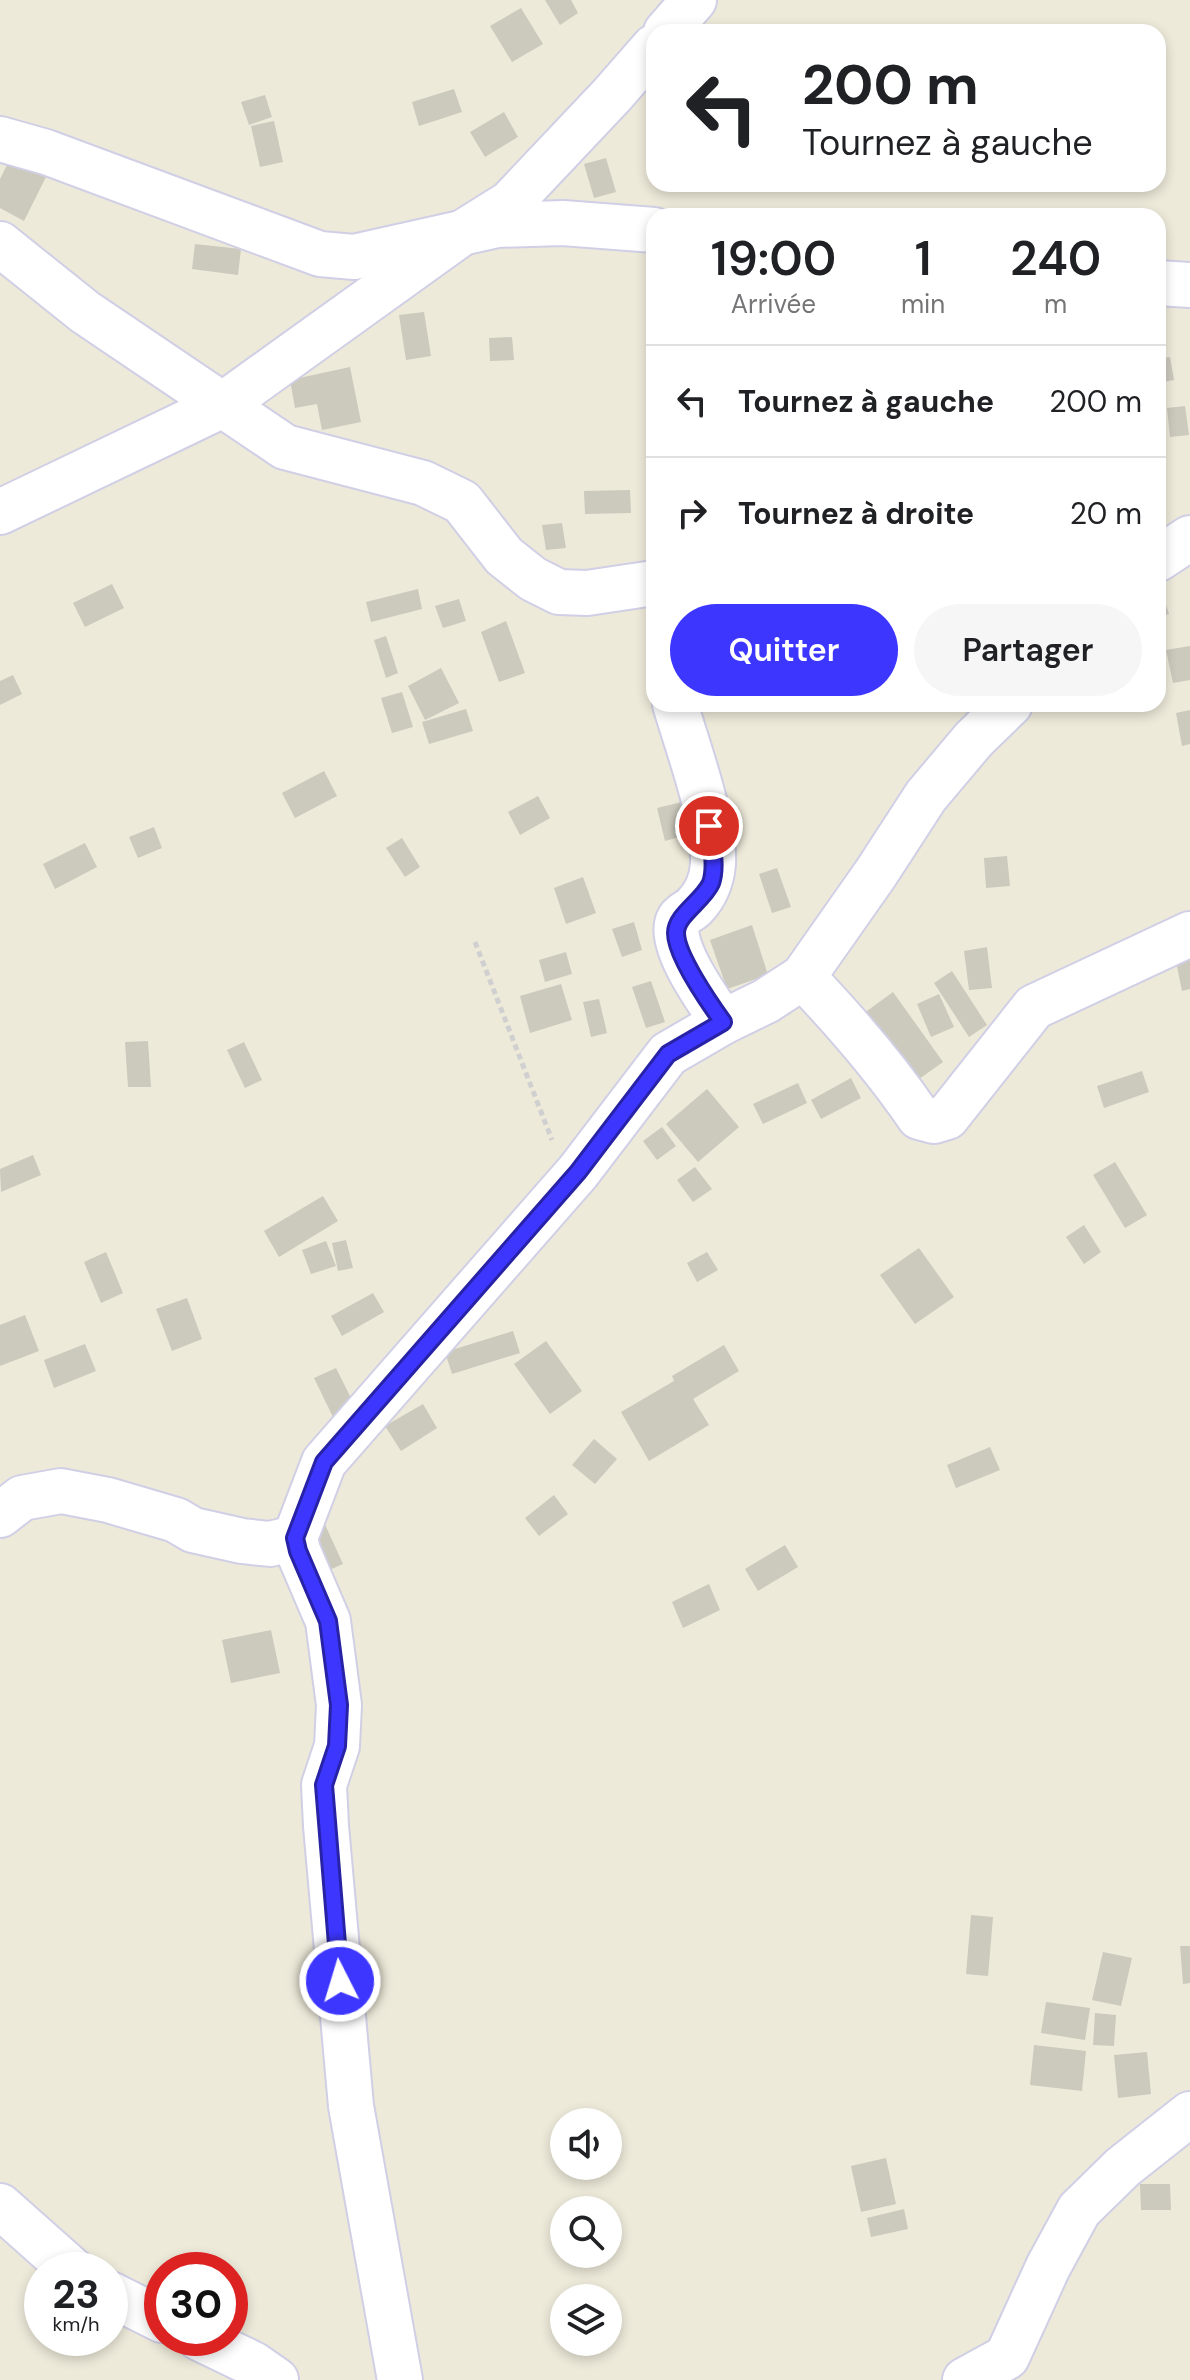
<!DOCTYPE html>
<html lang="fr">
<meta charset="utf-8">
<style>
:root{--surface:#fff;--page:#f6f6f6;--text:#202124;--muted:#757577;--line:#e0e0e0;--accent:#3d36ff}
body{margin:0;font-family:"DM Sans",sans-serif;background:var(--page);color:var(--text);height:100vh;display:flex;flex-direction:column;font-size:30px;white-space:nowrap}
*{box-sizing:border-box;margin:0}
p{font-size:26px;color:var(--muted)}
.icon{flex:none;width:44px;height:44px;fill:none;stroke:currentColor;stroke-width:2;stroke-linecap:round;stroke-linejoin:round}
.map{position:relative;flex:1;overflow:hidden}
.panel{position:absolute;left:646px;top:208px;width:520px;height:504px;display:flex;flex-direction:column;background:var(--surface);border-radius:24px;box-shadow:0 4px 12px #0003}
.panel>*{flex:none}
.hud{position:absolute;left:646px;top:24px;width:520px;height:168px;border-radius:24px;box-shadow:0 4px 12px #0003;background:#fff;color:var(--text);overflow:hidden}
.tools{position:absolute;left:550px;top:2108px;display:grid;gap:16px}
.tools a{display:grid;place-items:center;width:72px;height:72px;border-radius:50%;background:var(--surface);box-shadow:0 4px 12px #0003;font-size:40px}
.speed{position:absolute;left:24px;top:2252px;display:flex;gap:16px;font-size:40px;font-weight:700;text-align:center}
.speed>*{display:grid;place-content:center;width:104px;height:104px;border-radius:50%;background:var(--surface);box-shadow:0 4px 12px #0003;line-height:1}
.speed small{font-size:20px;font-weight:400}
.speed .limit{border:12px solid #d22;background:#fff;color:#111}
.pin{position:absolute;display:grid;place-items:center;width:68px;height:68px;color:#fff;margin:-34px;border:4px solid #fff;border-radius:50%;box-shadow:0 2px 8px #0007}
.me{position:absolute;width:88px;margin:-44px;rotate:355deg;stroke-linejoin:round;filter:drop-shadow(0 0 6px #0008)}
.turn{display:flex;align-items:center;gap:28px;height:168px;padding:0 24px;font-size:36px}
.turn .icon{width:104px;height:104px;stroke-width:2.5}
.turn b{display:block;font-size:56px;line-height:68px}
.eta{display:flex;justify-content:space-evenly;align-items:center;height:136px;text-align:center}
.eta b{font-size:48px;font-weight:600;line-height:56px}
.cta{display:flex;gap:16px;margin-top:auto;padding:16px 24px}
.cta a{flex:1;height:92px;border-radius:48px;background:var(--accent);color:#fff;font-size:32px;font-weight:600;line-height:92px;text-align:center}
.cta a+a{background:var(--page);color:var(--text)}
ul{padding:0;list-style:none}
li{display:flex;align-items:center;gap:24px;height:112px;padding:0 24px;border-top:2px solid var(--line)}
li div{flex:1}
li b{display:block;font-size:30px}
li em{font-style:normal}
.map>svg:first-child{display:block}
.building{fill:#ccc9bd}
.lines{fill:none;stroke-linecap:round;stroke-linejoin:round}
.street-casing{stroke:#d0cfe5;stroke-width:48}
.path{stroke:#d0d0d0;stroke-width:5;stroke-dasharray:6 4;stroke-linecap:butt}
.street{stroke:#fff;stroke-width:44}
.route-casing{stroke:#2823a6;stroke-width:20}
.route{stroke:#3d36ff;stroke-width:14}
</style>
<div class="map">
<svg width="1190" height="2380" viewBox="0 0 1190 2380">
<rect width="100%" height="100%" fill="#eeeada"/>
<g class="building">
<polygon points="545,0 571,0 578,13 560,25"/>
<polygon points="521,8 543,44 512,62 490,26"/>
<polygon points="454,89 462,112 419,126 412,102"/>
<polygon points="265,95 272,117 249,125 241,102"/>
<polygon points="504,112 518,137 485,157 470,132"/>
<polygon points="274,121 283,162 260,167 251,126"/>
<polygon points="13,153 49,171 24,221 0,208 0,179"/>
<polygon points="606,158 616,192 594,198 584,164"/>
<polygon points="195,244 241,249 238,275 192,269"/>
<polygon points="424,312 431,356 406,360 399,315"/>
<polygon points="512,337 514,360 490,361 489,338"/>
<polygon points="1170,357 1174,380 1158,383 1158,359"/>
<polygon points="350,367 361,422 322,430 317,404 295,408 290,380"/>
<polygon points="1185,406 1189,435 1170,437 1167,408"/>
<polygon points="630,490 631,513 585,514 584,491"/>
<polygon points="562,523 566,548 546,550 542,525"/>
<polygon points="1158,582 1169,614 1158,617"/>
<polygon points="112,584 124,608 85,627 73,603"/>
<polygon points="418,589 422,609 371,622 366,602"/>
<polygon points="459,599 466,621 443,628 435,606"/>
<polygon points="506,621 525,673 499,682 481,632"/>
<polygon points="386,636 398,673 386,678 374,640"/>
<polygon points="1190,646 1190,680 1173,683 1166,650"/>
<polygon points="441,668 459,703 425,720 408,686"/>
<polygon points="13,675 22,694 0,705 0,681"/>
<polygon points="402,692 413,727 392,733 381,698"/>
<polygon points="466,709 473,731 429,744 422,722"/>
<polygon points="1190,710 1190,744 1182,746 1176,713"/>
<polygon points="324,771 337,796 295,818 282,793"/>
<polygon points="538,796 550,818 520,835 508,812"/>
<polygon points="682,802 690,834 665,841 657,808"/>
<polygon points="154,827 162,848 138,858 129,837"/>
<polygon points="402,838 420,867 405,877 386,848"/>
<polygon points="85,843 97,867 55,889 43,864"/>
<polygon points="1007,856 1010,886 986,888 984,858"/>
<polygon points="777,868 791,907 772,913 759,874"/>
<polygon points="583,877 596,913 566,924 554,888"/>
<polygon points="634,922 642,950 622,957 612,929"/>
<polygon points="752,925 768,975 727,989 710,940"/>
<polygon points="1190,944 1190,989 1182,991 1173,947"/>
<polygon points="987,947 992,988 969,990 964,951"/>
<polygon points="566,952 572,974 545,982 539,960"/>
<polygon points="952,971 987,1025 969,1037 934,983"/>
<polygon points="651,981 665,1022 646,1028 632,987"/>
<polygon points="561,984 572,1020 530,1033 520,996"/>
<polygon points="893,992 943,1062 905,1089 856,1019"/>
<polygon points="939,994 954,1027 931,1037 917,1004"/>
<polygon points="599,999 607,1033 591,1037 583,1002"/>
<polygon points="148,1041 151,1087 128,1087 125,1042"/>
<polygon points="244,1042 262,1080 245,1088 227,1050"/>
<polygon points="1142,1071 1149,1092 1104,1108 1097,1086"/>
<polygon points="851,1078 861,1098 821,1119 811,1100"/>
<polygon points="798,1083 807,1103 763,1124 753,1104"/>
<polygon points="707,1089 739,1127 698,1162 666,1124"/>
<polygon points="662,1127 676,1146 657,1160 643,1141"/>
<polygon points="33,1155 41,1175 1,1192 0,1169"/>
<polygon points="1115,1162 1147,1215 1125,1228 1093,1175"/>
<polygon points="695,1167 712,1189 693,1202 677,1180"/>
<polygon points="323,1196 338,1221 279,1257 264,1231"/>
<polygon points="1084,1225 1101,1252 1084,1264 1066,1237"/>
<polygon points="346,1240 353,1268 338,1271 332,1243"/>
<polygon points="326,1241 336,1266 311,1274 302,1250"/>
<polygon points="919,1248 954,1297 915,1324 880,1275"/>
<polygon points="106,1252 123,1293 101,1303 84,1262"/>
<polygon points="707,1252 718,1270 697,1282 687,1263"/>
<polygon points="373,1293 384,1312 342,1336 331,1316"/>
<polygon points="187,1298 202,1339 172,1351 156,1309"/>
<polygon points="25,1315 39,1351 0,1366 0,1325"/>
<polygon points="513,1331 520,1353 452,1374 445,1352"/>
<polygon points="546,1341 582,1391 550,1414 514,1364"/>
<polygon points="85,1344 96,1371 54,1388 44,1360"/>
<polygon points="724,1345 739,1371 693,1399 709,1425 649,1461 621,1412 674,1381 672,1376"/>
<polygon points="336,1368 355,1406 333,1417 314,1378"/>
<polygon points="423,1404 437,1428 401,1451 385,1426"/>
<polygon points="594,1439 617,1459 595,1484 572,1465"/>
<polygon points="990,1447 1000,1470 956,1488 947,1465"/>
<polygon points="554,1495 568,1514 539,1536 525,1518"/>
<polygon points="322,1518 343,1564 320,1574 299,1529"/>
<polygon points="785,1545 798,1567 758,1591 745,1569"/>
<polygon points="709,1584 720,1610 683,1628 672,1602"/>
<polygon points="271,1630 280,1673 231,1683 222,1640"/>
<polygon points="971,1915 993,1917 988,1976 966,1974"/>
<polygon points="1180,1946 1190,1946 1190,1983 1183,1984"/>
<polygon points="1103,1952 1132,1958 1121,2006 1092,2000"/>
<polygon points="1046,2002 1090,2008 1085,2040 1041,2033"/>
<polygon points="1095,2013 1116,2015 1114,2046 1093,2045"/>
<polygon points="1034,2045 1086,2051 1082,2091 1030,2085"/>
<polygon points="1147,2052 1151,2094 1118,2098 1114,2055"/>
<polygon points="886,2158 896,2204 861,2212 851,2166"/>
<polygon points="1140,2184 1170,2184 1171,2210 1141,2210"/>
<polygon points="904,2209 908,2229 871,2237 867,2218"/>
</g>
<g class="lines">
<defs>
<g id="street">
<polyline points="666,32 694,0"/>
<polyline points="0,139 46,152 320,254 354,257 497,225 563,223 654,230"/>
<polyline points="0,244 85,312 285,447 423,483 462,502 504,556 533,579 559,592 587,593 654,583"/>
<polyline points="1158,283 1190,285"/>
<polyline points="0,512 221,406 462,233 510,203 612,95 654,47"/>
<polyline points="1158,559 1190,538"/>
<path d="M 675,704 C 688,748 715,820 713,864 C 712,880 705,896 694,907 C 690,911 682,914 679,919 C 665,942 710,1003 723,1022"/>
<path d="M 803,977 C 845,1021 885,1067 919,1117 L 934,1121 L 947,1117 L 1034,1007 L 1190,934"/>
<polyline points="0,1515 22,1498 61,1491 108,1500 176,1520 193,1530 242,1541 270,1544 295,1538"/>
<polyline points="0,2206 72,2270"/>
<polyline points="110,2294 162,2320"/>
<polyline points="199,2338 253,2364 276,2380"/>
<polyline points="400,2380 351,2106 326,1826 324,1785 337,1746 339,1705 328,1621 298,1551 295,1538 324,1462 578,1172 668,1054 723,1022 766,1001 803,977 876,873 926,796 974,739 1010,704"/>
<polyline points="965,2380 1007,2357 1048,2267 1079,2210 1123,2167 1190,2114"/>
</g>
</defs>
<use href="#street" class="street-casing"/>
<polyline class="path" points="475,942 552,1140"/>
<use href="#street" class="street"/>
</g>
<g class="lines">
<defs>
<path id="route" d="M 340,1981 L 324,1785 L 337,1746 L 339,1705 L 328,1621 L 298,1551 L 295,1538 L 324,1462 L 578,1172 L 668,1054 L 723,1022 C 710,1004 676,955 676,933 C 676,915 703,901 711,883 C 717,866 711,843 709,826"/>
</defs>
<use href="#route" class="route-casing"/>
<use href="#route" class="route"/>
</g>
</svg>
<div class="tools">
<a><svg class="icon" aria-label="sound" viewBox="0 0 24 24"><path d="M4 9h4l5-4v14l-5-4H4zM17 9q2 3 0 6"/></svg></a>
<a><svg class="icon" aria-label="search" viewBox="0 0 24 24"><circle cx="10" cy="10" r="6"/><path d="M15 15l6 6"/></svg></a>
<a><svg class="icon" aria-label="layers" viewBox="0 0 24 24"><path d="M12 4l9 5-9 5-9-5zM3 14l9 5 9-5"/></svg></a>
</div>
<div class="speed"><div>23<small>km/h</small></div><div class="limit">30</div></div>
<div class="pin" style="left:709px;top:826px;background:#d93025"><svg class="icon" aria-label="arrive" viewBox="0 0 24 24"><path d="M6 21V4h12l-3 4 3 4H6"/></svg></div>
<svg class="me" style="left:340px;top:1981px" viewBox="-20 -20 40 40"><circle r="17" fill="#3d36ff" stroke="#fff" stroke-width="3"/><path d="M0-11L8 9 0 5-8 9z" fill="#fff"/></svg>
<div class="hud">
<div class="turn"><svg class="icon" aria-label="left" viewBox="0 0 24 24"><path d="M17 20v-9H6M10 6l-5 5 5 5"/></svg><div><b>200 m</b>Tournez à gauche</div></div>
</div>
<section class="panel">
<div class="eta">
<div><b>19:00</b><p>Arrivée</p></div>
<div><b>1</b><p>min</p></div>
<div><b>240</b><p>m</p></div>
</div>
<ul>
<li><svg class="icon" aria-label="left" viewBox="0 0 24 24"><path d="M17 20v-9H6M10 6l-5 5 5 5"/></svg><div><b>Tournez à gauche</b></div><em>200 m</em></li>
<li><svg class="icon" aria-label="right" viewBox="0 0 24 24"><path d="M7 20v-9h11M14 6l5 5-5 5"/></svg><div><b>Tournez à droite</b></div><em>20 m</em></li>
</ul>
<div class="cta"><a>Quitter</a><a>Partager</a></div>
</section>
</div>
